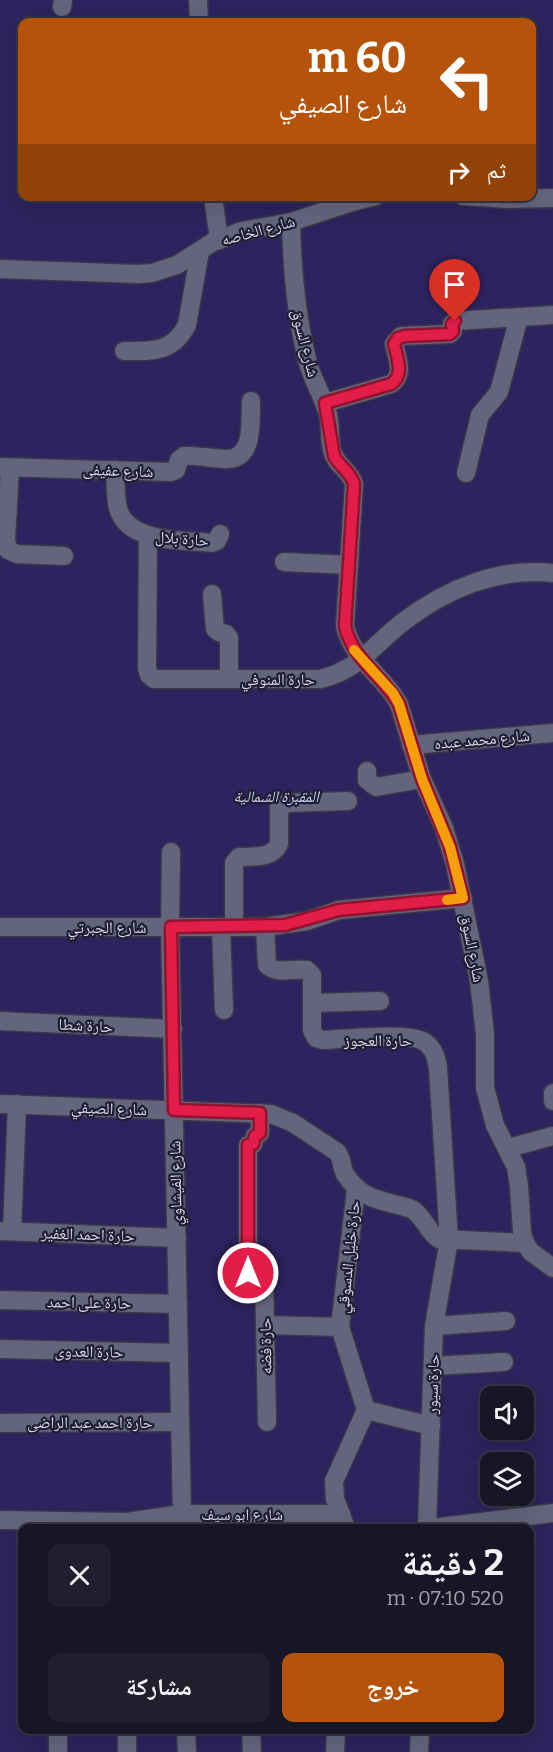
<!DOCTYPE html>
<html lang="ar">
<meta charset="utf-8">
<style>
:root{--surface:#171626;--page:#201f2e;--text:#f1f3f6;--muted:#9e9fa7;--line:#363543;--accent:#b45309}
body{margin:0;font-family:Bitter,"Noto Naskh Arabic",serif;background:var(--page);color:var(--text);direction:rtl;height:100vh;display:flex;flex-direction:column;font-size:22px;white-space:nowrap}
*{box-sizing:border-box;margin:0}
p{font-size:20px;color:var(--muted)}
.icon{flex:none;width:33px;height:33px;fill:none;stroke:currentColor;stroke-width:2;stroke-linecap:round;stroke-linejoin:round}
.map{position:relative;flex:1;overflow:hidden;direction:ltr}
.panel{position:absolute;left:18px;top:1524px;width:516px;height:210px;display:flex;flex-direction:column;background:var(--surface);border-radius:12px;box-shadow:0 6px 24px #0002,0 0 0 2px var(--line);direction:rtl}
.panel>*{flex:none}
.hud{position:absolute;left:18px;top:18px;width:518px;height:183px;border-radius:12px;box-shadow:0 6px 24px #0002,0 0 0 2px var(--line);direction:rtl;background:#b45309;color:#fff;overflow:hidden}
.tools{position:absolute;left:480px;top:1386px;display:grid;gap:12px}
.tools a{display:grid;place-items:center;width:54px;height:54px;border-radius:12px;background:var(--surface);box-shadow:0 6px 24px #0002,0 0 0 2px var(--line);font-size:30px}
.pin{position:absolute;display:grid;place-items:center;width:51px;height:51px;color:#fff;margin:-62px -26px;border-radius:50% 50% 50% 0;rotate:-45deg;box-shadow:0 0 6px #0007}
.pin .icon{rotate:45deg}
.me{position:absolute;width:66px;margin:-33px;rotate:0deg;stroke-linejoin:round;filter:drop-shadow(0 0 4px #0008)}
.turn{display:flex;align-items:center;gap:21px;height:126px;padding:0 30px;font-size:27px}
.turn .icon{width:78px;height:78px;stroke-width:2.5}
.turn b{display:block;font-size:42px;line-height:51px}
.then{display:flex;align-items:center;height:57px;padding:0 30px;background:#0003;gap:12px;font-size:22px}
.round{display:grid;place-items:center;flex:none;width:63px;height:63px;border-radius:12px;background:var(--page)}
.summary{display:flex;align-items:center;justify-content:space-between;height:102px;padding:0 30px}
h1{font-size:36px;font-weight:700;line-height:45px}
.cta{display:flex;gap:12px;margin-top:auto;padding:12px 30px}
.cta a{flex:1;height:69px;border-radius:12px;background:var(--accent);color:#fff;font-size:24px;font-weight:700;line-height:69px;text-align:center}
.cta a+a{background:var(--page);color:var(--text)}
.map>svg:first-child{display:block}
.green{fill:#2d235e;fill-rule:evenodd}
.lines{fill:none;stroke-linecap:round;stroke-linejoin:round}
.minor-casing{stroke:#3a384a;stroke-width:21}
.minor{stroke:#64647d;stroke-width:18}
.route-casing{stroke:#92132f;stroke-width:15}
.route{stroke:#e11d48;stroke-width:10}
.slow{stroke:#f59e0b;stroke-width:10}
.labels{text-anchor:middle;stroke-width:4.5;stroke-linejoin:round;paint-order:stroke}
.street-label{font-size:16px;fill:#d5d5e4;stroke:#1f1e33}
.park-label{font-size:16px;font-style:italic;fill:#cccbf5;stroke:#1f1e33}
</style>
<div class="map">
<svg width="553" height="1752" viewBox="0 0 553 1752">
<rect width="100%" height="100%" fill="#1f1e33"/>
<path class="green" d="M 0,0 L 553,0 L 553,1752 L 0,1752 ZM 22,22 L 531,22 L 531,196 L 22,196 ZM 490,1396 L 524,1396 L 524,1430 L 490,1430 ZM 490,1462 L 524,1462 L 524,1496 L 490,1496 ZM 22,1528 L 530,1528 L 530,1730 L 22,1730 Z"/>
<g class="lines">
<defs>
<g id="minor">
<polyline points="198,0 199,22"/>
<polyline points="62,7 63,0"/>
<polyline points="213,196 219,240"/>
<polyline points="463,196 507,199 553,198"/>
<path d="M 291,222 C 292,270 296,316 308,363 C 313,381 323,396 328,414 C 331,426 329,439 332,450 C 335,465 350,470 354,484 L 345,626 C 352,659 384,676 399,704 L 422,779 L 444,828 L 455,864 L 479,981 L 485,1034 L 485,1088 L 495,1125 L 516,1167 L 519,1186 L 522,1232 L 525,1243 L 531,1252 L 553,1268"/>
<polyline points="0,269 138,274 152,273 177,265 213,242 242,231 291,222 352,202 376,196"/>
<path d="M 124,351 C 153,351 172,353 187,325 L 200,251"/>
<path d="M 325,403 L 391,384 C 405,375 397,358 394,344 L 401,336 L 450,334 L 453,331 L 452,324 L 455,321 L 553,315"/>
<path d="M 0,467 L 171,472 L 176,470 L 179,460 L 184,456 C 199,455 213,459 227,459 C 255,459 250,420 251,401"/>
<polyline points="10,468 6,540 8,550 17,554 64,556"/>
<path d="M 115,470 C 116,482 115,496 118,508 C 127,543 183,540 212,543 L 217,541 L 220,534"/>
<polyline points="466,473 480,415 499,392 519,317"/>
<path d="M 148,535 L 147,668 L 149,675 L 154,679 L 320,679 C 359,670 373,645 403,622 C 446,589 498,567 553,573"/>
<polyline points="284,562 349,565"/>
<polyline points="212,594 215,629 219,632 226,634 229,638 229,679"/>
<polyline points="411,745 553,733"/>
<polyline points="367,771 367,780 376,787 422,779"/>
<polyline points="171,852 170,927 182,1514"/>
<polyline points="0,927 265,927 307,921 339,910 463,898"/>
<polyline points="221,927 224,1010"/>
<path d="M 234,927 L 234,863 L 239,857 C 254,856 272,859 279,844 L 279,808 L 287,803 L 348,801"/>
<path d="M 265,927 L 267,965 C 277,975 294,968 307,970 L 312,975 L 312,1030 L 316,1038 L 323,1040 C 344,1039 413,1031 426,1043 C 435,1050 436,1058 438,1068 L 449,1240 L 434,1326 L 427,1528"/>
<polyline points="312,1003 380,1001"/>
<polyline points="0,1021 173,1029"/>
<polyline points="553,1093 553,1101"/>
<path d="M 0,1104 L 271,1114 L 293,1123 L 337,1152 C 343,1159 341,1167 345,1174 C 363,1202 384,1200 412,1209 C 424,1217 427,1231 439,1239 L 525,1243"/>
<polyline points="260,1113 260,1133 255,1136 253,1144 248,1145 248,1273 249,1275 261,1274 264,1276 267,1422"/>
<polyline points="508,1148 553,1136"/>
<polyline points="0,1231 177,1238"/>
<polyline points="12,1231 17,1104"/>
<polyline points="0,1300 178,1304"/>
<polyline points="265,1325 340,1327"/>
<polyline points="434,1326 506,1321"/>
<polyline points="0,1349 179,1353"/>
<polyline points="433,1366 504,1362"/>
<polyline points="366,1410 431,1426"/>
<polyline points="0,1423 180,1422"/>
<polyline points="0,1520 127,1522 182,1514 341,1514"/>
<polyline points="346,1528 335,1499 334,1481 366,1410 340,1327 356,1189"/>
<polyline points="432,1528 553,1513"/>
<polyline points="58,1730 58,1752"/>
<polyline points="127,1730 127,1752"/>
<polyline points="186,1730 187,1752"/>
<polyline points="251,1730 252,1752"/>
<polyline points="335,1752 336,1730"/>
<polyline points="419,1752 420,1730"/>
</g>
</defs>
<use href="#minor" class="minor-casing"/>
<use href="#minor" class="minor"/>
</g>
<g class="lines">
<defs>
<path id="route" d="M 248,1273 L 248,1145 L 253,1144 L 255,1136 L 260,1133 L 260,1113 L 174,1110 L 171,927 L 285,925 L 339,910 L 463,898 L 450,847 L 422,779 L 399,704 C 383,676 352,659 345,626 L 354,484 C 351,472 340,467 334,456 L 325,403 L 391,384 C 405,375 397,358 394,344 L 398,338 L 405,336 L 450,334 L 453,331 L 452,324 L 455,321"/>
</defs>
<use href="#route" class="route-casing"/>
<use href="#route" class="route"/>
<polyline class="slow" points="354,650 393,693 399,704 422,779 450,847 463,898 447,900"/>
</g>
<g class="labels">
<g class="street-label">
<text transform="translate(258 230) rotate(-15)" y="6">شارع الخاصه</text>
<text transform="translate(306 343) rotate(76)" y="6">شارع السوق</text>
<text transform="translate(118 470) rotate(2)" y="6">شارع عفيفى</text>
<text transform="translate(182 538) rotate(5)" y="6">حارة بلال</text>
<text x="278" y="685">حارة المنوفي</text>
<text transform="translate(482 739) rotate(-5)" y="6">شارع محمد عبده</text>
<text x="107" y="933">شارع الجبرتي</text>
<text transform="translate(473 948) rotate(79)" y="6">شارع السوق</text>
<text transform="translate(86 1025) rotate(3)" y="6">حارة شطا</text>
<text x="378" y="1046">حارة العجوز</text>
<text transform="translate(109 1108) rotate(2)" y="6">شارع الصيفي</text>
<text transform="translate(175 1183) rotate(-91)" y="6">شارع الفيشاوي</text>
<text transform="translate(88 1234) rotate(2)" y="6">حارة احمد الغفير</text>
<text transform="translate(348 1257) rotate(-84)" y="6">حارة خليل الدسوقي</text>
<text transform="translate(89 1302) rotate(1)" y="6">حارة على احمد</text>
<text transform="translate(265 1346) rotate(-91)" y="6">حارة فضه</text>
<text transform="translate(89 1351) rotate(1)" y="6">حارة العدوى</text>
<text transform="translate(432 1384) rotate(-88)" y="6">حارة سيور</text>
<text x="90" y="1428">حارة احمد عبد الراضى</text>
<text x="242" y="1520">شارع ابو سيف</text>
</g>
<g class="park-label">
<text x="276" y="802">المقبرة الشمالية</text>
</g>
</g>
</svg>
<div class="tools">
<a><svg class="icon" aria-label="sound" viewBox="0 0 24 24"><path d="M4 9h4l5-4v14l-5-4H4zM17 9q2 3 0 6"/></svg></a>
<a><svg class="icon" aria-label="layers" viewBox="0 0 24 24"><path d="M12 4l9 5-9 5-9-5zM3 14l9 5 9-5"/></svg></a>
</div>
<div class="pin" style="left:455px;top:321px;background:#d93025"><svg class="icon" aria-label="arrive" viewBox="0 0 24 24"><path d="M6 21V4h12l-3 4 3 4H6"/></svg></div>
<svg class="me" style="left:248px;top:1273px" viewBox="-20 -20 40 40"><circle r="17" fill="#e11d48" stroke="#fff" stroke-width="3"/><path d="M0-11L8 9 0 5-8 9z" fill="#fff"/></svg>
<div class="hud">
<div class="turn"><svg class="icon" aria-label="left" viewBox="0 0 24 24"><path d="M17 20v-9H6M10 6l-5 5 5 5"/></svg><div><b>60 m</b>شارع الصيفي</div></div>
<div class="then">ثم<svg class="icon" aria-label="right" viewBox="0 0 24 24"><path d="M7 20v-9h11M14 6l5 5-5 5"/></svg></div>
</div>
<section class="panel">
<div class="summary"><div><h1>2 دقيقة</h1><p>520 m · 07:10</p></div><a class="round"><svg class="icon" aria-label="close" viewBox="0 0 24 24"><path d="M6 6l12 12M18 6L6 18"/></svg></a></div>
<div class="cta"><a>خروج</a><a>مشاركة</a></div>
</section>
</div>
